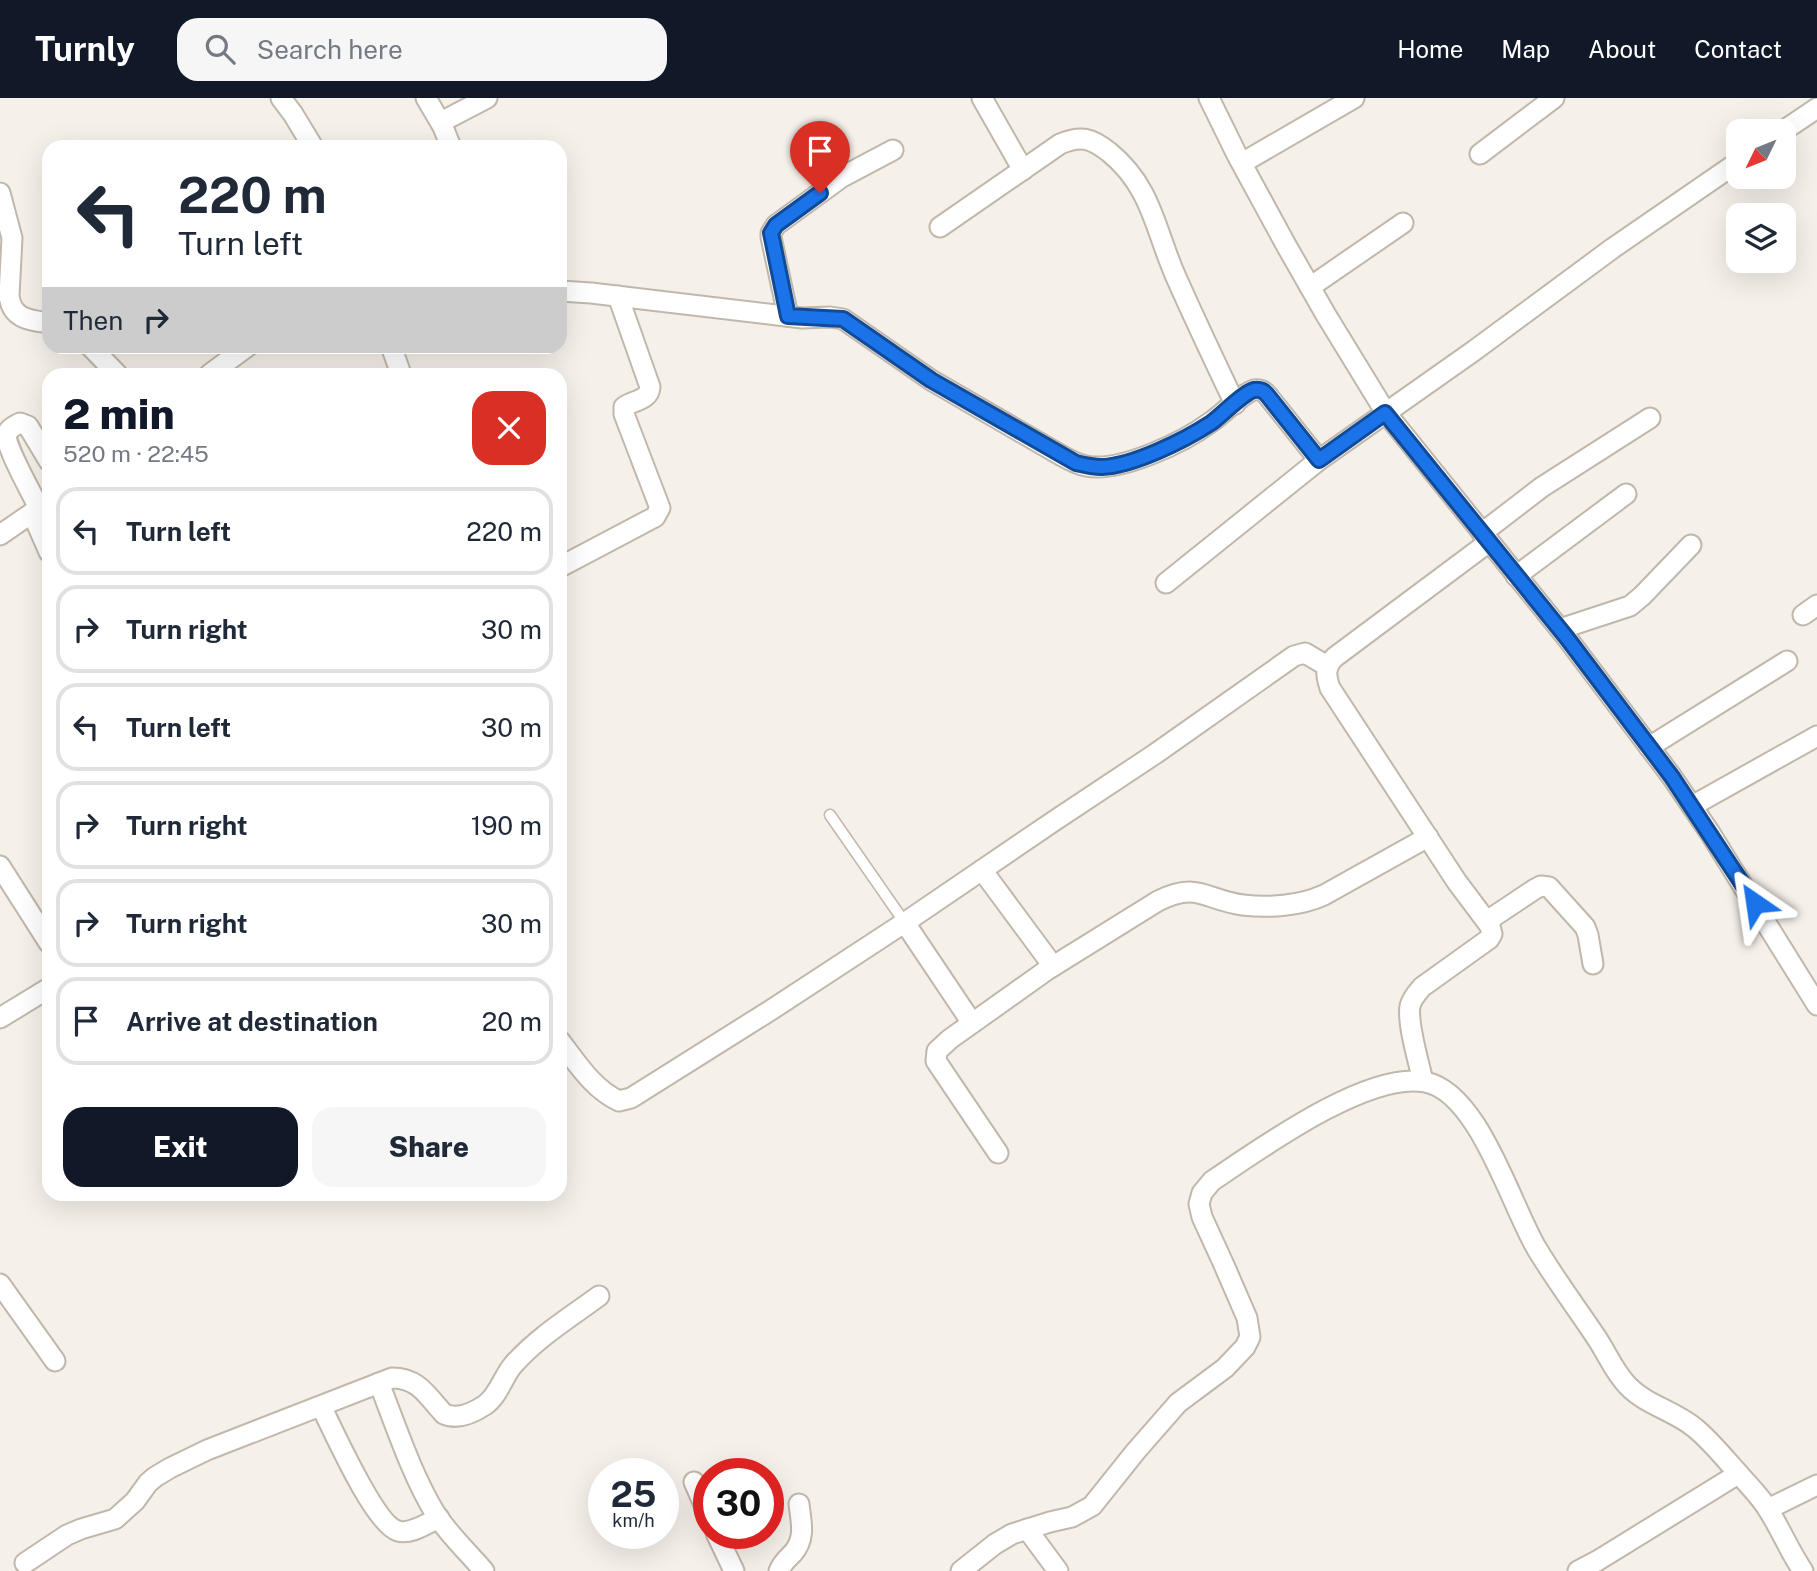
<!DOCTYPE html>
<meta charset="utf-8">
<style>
:root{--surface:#fff;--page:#f6f6f7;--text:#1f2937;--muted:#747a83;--line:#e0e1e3;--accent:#111827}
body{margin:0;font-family:"Public Sans",sans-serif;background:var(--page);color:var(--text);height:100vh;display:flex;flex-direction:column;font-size:26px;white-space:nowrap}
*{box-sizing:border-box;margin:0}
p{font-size:23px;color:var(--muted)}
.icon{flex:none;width:38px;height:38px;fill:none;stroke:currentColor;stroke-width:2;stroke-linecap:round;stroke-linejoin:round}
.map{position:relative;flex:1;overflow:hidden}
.side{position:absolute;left:42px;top:270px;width:525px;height:833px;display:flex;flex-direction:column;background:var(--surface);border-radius:21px;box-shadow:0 7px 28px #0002}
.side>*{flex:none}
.banner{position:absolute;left:42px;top:42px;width:525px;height:214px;border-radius:21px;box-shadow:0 7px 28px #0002;background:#fff;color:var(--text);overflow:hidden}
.needle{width:46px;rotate:227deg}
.fabs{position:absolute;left:1726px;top:21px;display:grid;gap:14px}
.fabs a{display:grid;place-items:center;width:70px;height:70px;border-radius:14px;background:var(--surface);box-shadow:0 7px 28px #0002;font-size:35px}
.speed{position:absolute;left:588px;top:1360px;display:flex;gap:14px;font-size:35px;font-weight:700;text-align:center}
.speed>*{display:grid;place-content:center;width:91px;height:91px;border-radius:50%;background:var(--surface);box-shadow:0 7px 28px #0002;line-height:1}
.speed small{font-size:18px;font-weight:400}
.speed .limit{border:10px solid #d22;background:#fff;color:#111}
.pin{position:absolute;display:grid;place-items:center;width:60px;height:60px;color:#fff;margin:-72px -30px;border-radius:50% 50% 50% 0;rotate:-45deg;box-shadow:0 0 7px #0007}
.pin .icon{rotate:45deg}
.me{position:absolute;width:77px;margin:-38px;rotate:328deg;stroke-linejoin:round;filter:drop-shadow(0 0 5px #0008)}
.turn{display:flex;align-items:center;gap:24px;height:147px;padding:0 21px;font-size:32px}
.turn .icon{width:91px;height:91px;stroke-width:2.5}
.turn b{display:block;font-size:49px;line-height:60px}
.then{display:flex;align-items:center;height:66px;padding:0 21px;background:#0003;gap:14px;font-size:26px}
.round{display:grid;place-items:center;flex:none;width:74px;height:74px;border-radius:21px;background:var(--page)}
.summary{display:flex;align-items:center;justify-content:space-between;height:119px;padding:0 21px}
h1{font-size:42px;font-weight:800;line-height:52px;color:var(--accent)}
.button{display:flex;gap:14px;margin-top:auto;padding:14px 21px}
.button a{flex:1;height:80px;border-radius:21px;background:var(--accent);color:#fff;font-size:28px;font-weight:800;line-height:80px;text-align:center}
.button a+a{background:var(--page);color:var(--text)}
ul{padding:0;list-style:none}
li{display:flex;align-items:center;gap:21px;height:88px;margin:0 14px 10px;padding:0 7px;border:4px solid var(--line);border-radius:21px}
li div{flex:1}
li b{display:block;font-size:26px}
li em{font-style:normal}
header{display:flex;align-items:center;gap:42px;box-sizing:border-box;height:98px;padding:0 35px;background:var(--accent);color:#fff}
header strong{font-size:33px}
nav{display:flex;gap:38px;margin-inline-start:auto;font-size:24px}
.search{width:490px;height:63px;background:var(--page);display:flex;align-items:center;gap:18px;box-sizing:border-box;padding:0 24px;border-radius:21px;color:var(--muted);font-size:26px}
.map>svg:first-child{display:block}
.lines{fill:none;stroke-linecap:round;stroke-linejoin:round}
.service-casing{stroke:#c1b7ab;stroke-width:13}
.minor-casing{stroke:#c1b7ab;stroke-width:23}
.service{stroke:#fff;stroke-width:10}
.minor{stroke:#fff;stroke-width:19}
.route-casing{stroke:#114b97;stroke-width:18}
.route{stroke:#1a73e8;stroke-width:12}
</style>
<header>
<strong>Turnly</strong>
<div class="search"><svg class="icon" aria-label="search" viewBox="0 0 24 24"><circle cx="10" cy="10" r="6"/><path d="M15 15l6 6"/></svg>Search here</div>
<nav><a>Home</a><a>Map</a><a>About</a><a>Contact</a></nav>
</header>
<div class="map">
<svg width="1817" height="1473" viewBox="0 0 1817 1473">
<rect width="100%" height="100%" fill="#f5f0e9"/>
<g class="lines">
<defs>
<polyline id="service" points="830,717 905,825"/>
<g id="minor">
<polyline points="281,0 293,16 313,49"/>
<polyline points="426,0 443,29 451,49"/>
<polyline points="982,0 1023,72"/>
<polyline points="1209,0 1237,57 1286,147 1326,217 1386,315 1567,540 1672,679 1710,735 1817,907"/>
<polyline points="441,24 487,0"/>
<polyline points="1783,33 1817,10"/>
<polyline points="1480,56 1554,0"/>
<polyline points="1242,65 1354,0"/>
<path d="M 0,95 L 12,140 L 9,198 C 12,221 29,222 49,225"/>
<path d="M 940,129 L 1060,46 C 1081,37 1091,40 1109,54 C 1152,89 1155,132 1176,179 C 1195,222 1215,264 1235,306"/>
<polyline points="1310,189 1403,125"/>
<path d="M 560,193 L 591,195 L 802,220 L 830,219 L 843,221 L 931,282 L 1057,355 C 1066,360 1075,366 1086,368 C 1120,375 1184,344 1211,324 C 1222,317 1243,295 1254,292 C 1261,291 1264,293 1268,298 L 1319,362"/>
<polyline points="788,218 771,139 771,135 776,127 842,79 893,52"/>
<polyline points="90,248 117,276"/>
<polyline points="391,248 401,276"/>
<polyline points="210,276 248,248"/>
<path d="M 39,410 C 33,398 4,346 7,336 C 9,330 15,328 20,325 L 28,328 L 49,363"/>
<polyline points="32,415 49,454"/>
<polyline points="1482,435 1542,389 1650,320"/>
<polyline points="0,437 48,404"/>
<path d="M 560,469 L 649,422 L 655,419 L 660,410 L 624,316 L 624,309 C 633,302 649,303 650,289 L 618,198"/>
<polyline points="1516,478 1626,396"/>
<polyline points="1166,485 1319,362 1475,252 1613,150 1738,64"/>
<polyline points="1803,517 1817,507"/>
<polyline points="1560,531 1630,508 1642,498 1691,447"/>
<polyline points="1649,649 1787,563"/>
<polyline points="1692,708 1817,638"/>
<polyline points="0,768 49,845"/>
<polyline points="982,772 1053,868"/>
<polyline points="1487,823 1535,791 1541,788 1549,789 1585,829 1588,837 1593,866"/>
<polyline points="905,825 972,925"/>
<polyline points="0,920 49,890"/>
<path d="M 560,943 C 577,965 593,991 619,1003 L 631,1000 L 771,912 L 910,821 L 1054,723 L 1155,656 L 1294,558 L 1305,555 L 1327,568"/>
<path d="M 1423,983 C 1419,965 1407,926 1410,908 C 1412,900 1417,895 1422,889 L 1489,841 L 1492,836 L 1490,828 L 1457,784 L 1330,590 C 1326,578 1324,569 1335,559 L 1489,444"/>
<path d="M 998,1055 L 936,963 L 937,953 L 950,941 L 1047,872 L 1158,803 C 1198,783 1205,802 1243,807 C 1269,810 1300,808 1324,797 L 1428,739"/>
<polyline points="0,1186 55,1263"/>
<path d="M 379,1285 C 396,1328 411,1375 435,1415 C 448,1436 468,1454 484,1473"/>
<path d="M 321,1308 C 333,1332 375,1427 398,1433 C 411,1437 427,1425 439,1420"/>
<polyline points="694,1384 709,1418"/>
<polyline points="1768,1411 1817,1387"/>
<polyline points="1027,1431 1058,1473"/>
<polyline points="716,1435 734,1473"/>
<path d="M 25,1465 L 67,1437 L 81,1431 L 115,1421 L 135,1403 L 148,1385 L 155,1379 L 170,1370 L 207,1352 L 392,1280 C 419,1280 427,1298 444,1316 C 457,1322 473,1315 485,1307 C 498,1298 503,1279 513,1267 C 538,1239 569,1220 599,1198"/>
<path d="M 779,1473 C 782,1465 787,1461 793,1455 C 806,1440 801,1424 799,1406"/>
<path d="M 961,1473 L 995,1446 L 1012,1436 L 1050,1424 L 1072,1419 L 1092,1408 L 1136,1353 L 1178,1305 L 1225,1270 L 1245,1249 L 1250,1239 L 1247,1220 L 1224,1167 L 1202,1119 L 1199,1106 L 1202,1095 L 1212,1083 C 1260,1051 1367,973 1425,984 C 1479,994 1511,1108 1537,1151 C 1555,1181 1576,1209 1596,1239 C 1607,1255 1614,1274 1628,1288 C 1646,1307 1675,1313 1695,1330 C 1711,1343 1725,1361 1739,1376 C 1749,1388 1761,1399 1769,1413 C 1781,1432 1790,1454 1803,1473"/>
<polyline points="1578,1473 1597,1463 1738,1376"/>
</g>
</defs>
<use href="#service" class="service-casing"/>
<use href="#minor" class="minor-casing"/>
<use href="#service" class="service"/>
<use href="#minor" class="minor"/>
</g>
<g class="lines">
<defs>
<path id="route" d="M 820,95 L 776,127 L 771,135 L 788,218 L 843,221 L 931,282 L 1076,365 C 1084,367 1093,369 1102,369 C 1133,368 1185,342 1211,325 C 1222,317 1243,295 1254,292 C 1261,291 1264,293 1268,298 L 1319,362 L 1385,315 L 1567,540 L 1672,679 L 1755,805"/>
</defs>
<use href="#route" class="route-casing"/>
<use href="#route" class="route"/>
</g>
</svg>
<div class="fabs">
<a><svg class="needle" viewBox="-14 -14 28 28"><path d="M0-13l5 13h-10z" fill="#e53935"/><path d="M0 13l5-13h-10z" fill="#747a83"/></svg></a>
<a><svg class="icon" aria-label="layers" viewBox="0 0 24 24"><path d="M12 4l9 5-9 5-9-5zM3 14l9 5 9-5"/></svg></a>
</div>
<div class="speed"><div>25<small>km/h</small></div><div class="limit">30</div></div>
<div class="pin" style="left:820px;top:95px;background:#d93025"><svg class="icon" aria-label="arrive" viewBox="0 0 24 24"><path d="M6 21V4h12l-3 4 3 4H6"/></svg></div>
<svg class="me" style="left:1755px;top:805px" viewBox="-20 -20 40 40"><path d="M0-17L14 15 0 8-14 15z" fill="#1a73e8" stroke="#fff" stroke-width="4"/></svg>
<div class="banner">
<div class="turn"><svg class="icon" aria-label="left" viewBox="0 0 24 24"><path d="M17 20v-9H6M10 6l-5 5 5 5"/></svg><div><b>220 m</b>Turn left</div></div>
<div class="then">Then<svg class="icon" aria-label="right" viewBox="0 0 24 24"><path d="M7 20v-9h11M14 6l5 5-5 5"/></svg></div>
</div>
<section class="side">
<div class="summary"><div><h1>2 min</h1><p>520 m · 22:45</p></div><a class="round" style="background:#d93025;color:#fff"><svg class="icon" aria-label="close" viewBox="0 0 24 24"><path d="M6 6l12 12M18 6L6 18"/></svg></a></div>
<ul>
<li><svg class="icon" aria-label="left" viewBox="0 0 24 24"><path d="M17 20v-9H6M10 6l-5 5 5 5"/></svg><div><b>Turn left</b></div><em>220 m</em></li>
<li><svg class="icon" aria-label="right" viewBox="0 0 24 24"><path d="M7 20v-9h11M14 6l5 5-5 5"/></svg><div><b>Turn right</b></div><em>30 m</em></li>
<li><svg class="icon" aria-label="left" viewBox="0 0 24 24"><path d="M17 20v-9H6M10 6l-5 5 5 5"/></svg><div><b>Turn left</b></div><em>30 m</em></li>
<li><svg class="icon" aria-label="right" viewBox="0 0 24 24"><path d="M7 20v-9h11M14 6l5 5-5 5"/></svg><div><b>Turn right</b></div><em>190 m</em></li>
<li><svg class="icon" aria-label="right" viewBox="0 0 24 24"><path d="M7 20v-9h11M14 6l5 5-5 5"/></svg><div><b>Turn right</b></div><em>30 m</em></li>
<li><svg class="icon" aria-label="arrive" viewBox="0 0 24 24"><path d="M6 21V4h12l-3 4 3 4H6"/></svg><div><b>Arrive at destination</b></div><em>20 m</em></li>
</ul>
<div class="button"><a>Exit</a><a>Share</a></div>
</section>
</div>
